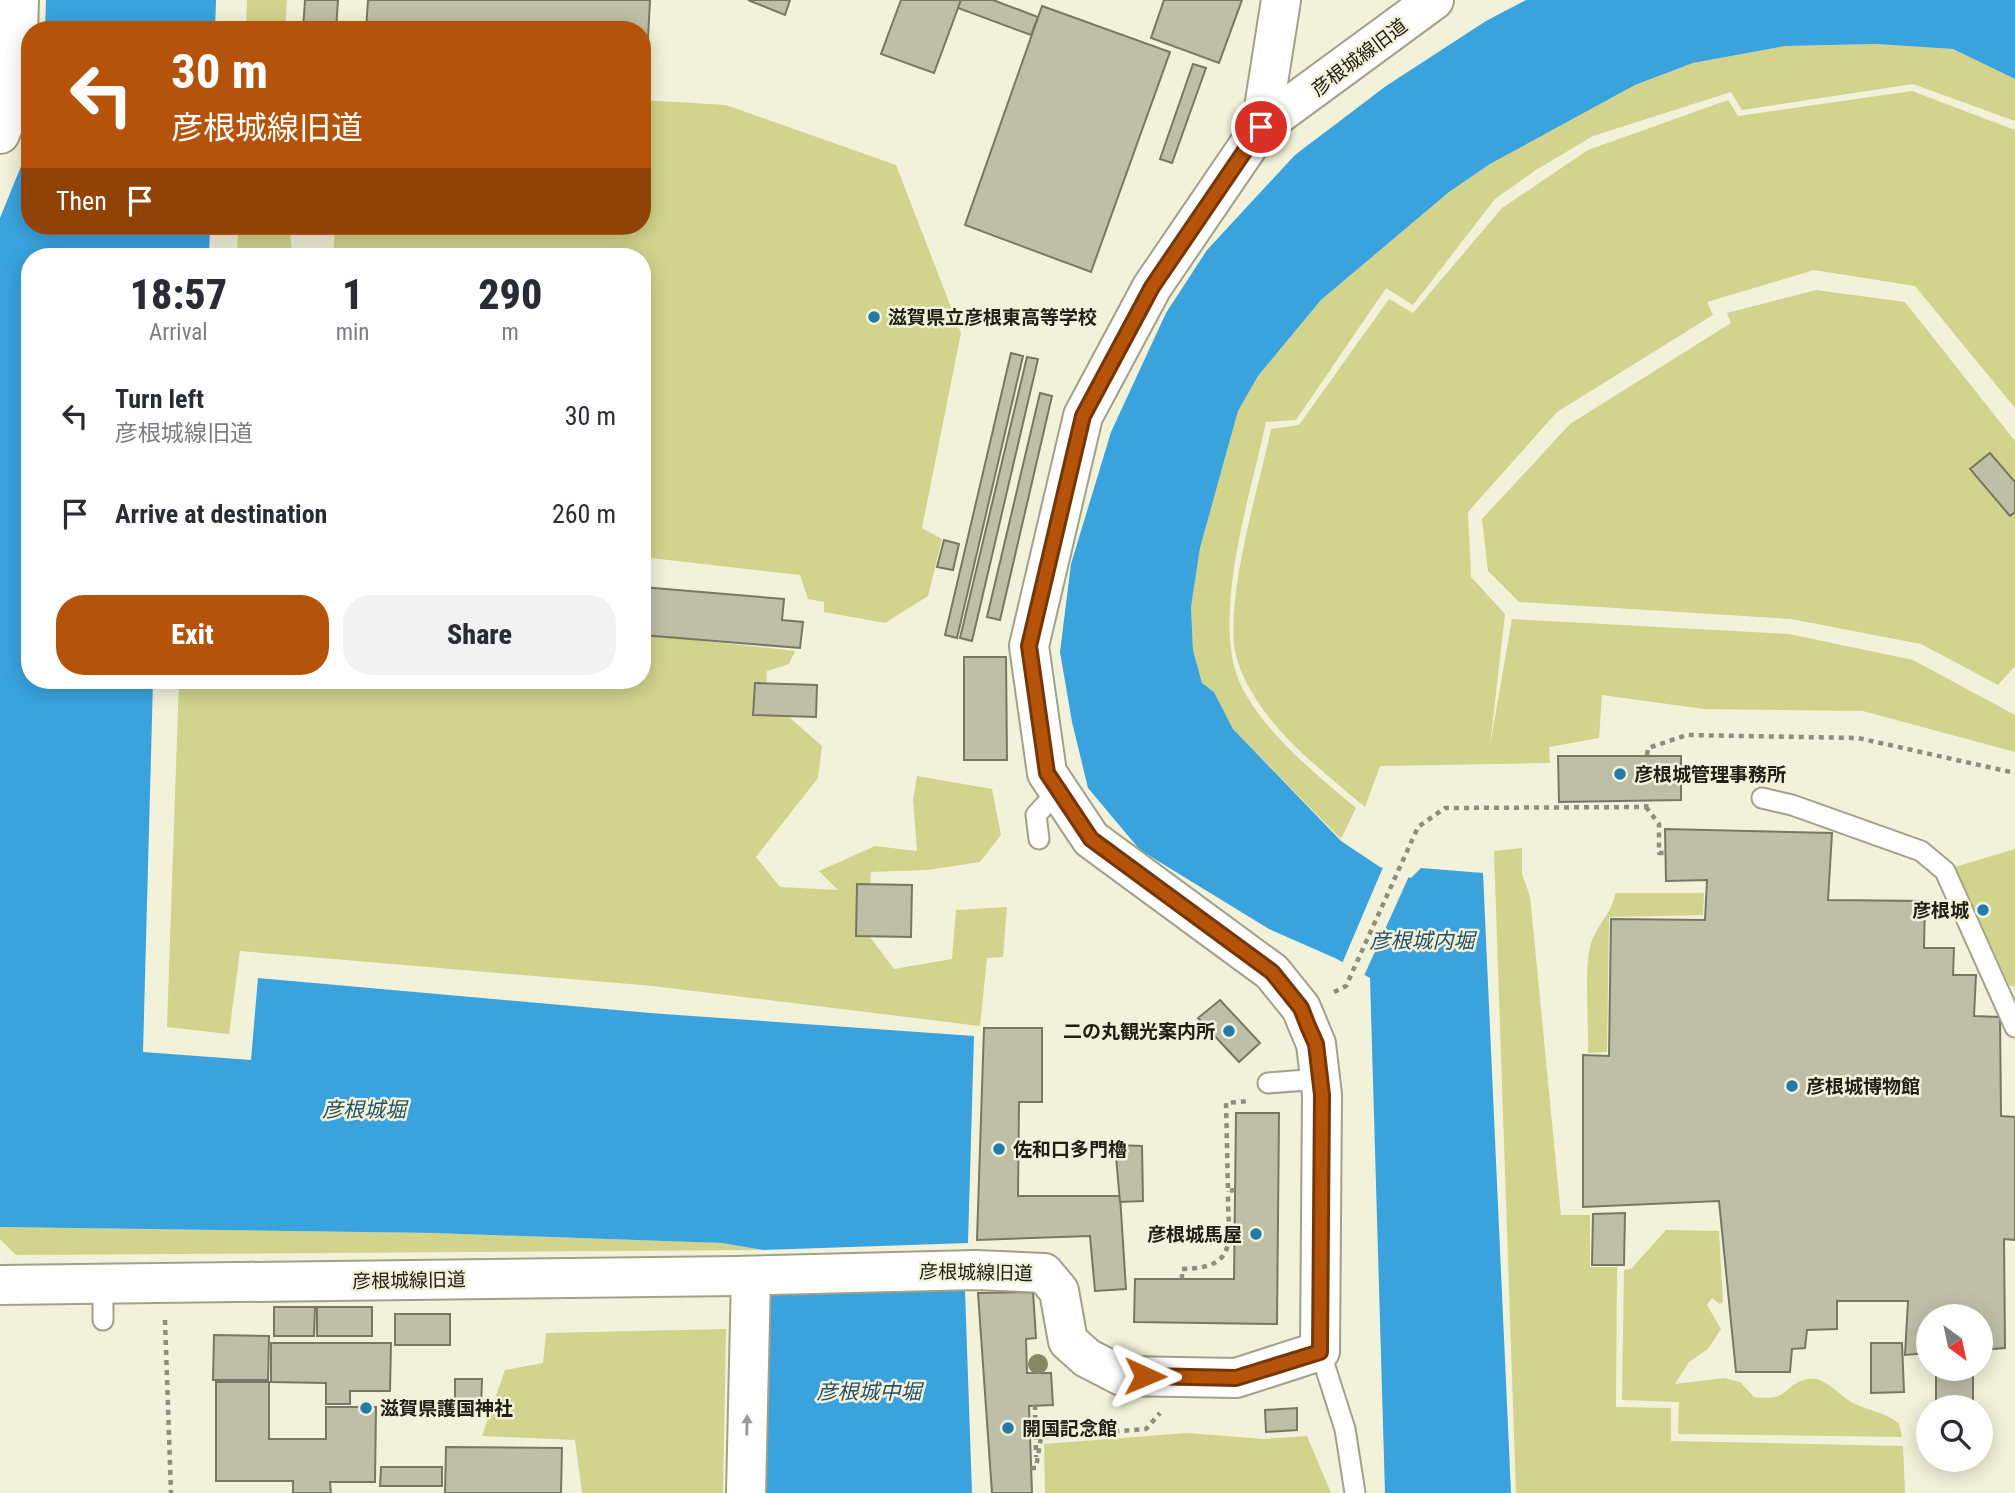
<!DOCTYPE html>
<meta charset="utf-8">
<style>
:root{--surface:#fff;--page:#f2f2f3;--text:#2b2b33;--muted:#7c7c81;--accent:#b45309}
body{margin:0;font-family:"Roboto Condensed","Noto Sans JP",sans-serif;background:var(--page);color:var(--text);height:100vh;display:flex;flex-direction:column;font-size:26px;white-space:nowrap}
*{box-sizing:border-box;margin:0}
p{font-size:23px;color:var(--muted)}
.icon{flex:none;width:38px;height:38px;fill:none;stroke:currentColor;stroke-width:2;stroke-linecap:round;stroke-linejoin:round}
.map{position:relative;flex:1;overflow:hidden}
.side{position:absolute;left:21px;top:248px;width:630px;height:441px;display:flex;flex-direction:column;background:var(--surface);border-radius:28px;box-shadow:0 4px 18px #0003}
.side>*{flex:none}
.hud{position:absolute;left:21px;top:21px;width:630px;height:214px;border-radius:28px;box-shadow:0 4px 18px #0003;background:#b45309;color:#fff;overflow:hidden}
.needle{width:46px;rotate:147deg}
.tools{position:absolute;left:1916px;top:1304px;display:grid;gap:14px}
.tools a{display:grid;place-items:center;width:77px;height:77px;border-radius:50%;background:var(--surface);box-shadow:0 4px 18px #0003;font-size:35px}
.pin{position:absolute;display:grid;place-items:center;width:60px;height:60px;color:#fff;margin:-30px;border:4px solid #fff;border-radius:50%;box-shadow:0 2px 7px #0007}
.me{position:absolute;width:77px;margin:-38px;rotate:91deg;stroke-linejoin:round;filter:drop-shadow(0 0 5px #0008)}
.turn{display:flex;align-items:center;gap:24px;height:147px;padding:0 35px;font-size:32px}
.turn .icon{width:91px;height:91px;stroke-width:2.5}
.turn b{display:block;font-size:49px;line-height:60px}
.then{display:flex;align-items:center;height:66px;padding:0 35px;background:#0003;gap:14px;font-size:26px}
.eta{display:flex;justify-content:space-evenly;align-items:center;height:119px;text-align:center}
.eta b{font-size:42px;font-weight:800;line-height:49px}
.button{display:flex;gap:14px;margin-top:auto;padding:14px 35px}
.button a{flex:1;height:80px;border-radius:28px;background:var(--accent);color:#fff;font-size:28px;font-weight:800;line-height:80px;text-align:center}
.button a+a{background:var(--page);color:var(--text)}
ul{padding:0;list-style:none}
li{display:flex;align-items:center;gap:21px;height:98px;padding:0 35px}
li div{flex:1}
li b{display:block;font-size:26px}
li em{font-style:normal}
.map>svg:first-child{display:block}
.green{fill:#d2d38c}
.water{fill:#3aa3de}
.pier{fill:#f1f2d9}
.building{fill:#bebfa7;stroke:#787862;stroke-width:2}
.lines{fill:none;stroke-linecap:round;stroke-linejoin:round}
.lane-casing{stroke:#a1a18a;stroke-width:23}
.street-casing{stroke:#a1a18a;stroke-width:42}
.secondary-casing{stroke:#a1a18a;stroke-width:42}
.path{stroke:#8e8e7d;stroke-width:4.5;stroke-dasharray:5 5;stroke-linecap:butt}
.lane{stroke:#fff;stroke-width:19}
.street{stroke:#fff;stroke-width:38}
.secondary{stroke:#fff;stroke-width:38}
.tree{fill:#878762}
.oneway{fill:#9b9b97}
.route-casing{stroke:#753606;stroke-width:18}
.route{stroke:#b45309;stroke-width:12}
.poi-dot{fill:#247baa;stroke:#f1f2d9;stroke-width:2.5}
.labels{text-anchor:middle;stroke-width:5;stroke-linejoin:round;paint-order:stroke}
.street-label{font-size:19px;fill:#202017;stroke:#f1f2d9}
.poi-label{font-size:19px;font-weight:bold;fill:#202017;stroke:#f1f2d9;text-anchor:start}
.water-label{font-size:21px;font-style:italic;fill:#265069;stroke:#f1f2d9}
</style>
<div class="map">
<svg width="2015" height="1493" viewBox="0 0 2015 1493">
<rect width="100%" height="100%" fill="#f1f2d9"/>
<g class="green">
<polygon points="247,0 287,0 285,30 246,30"/>
<path d="M 1876,44 L 1953,49 L 2015,79 L 2015,121 L 1913,84 L 1742,110 L 1731,92 L 1593,136 L 1536,170 L 1495,199 L 1413,305 L 1386,288 L 1296,420 L 1266,422 C 1251,494 1206,629 1245,693 C 1272,740 1315,773 1356,808 L 1341,839 L 1233,729 L 1214,692 L 1202,683 L 1193,650 L 1191,607 L 1200,548 L 1238,411 L 1258,376 L 1321,300 L 1449,192 L 1490,164 L 1635,85 L 1693,63 L 1785,46 Z"/>
<path d="M 1912,91 L 2015,130 L 2015,408 L 1915,286 L 1814,270 L 1707,302 L 1713,315 L 1557,412 L 1468,512 L 1471,577 L 1505,614 L 1490,746 L 1512,619 L 1789,634 L 1913,660 L 2015,715 L 2015,752 L 1863,711 L 1704,709 L 1602,695 L 1599,738 L 1549,747 L 1550,763 L 1380,766 L 1365,807 C 1324,772 1277,738 1250,689 C 1243,678 1235,657 1234,644 C 1229,583 1258,490 1271,429 L 1299,425 L 1389,299 L 1413,313 L 1502,208 L 1588,150 L 1728,100 L 1738,116 Z"/>
<polygon points="642,100 726,105 896,165 961,333 922,528 942,539 928,596 885,623 824,612 824,602 808,599 800,575 642,557 642,257 333,257 335,226 642,226"/>
<polygon points="238,226 289,226 293,257 237,257"/>
<polygon points="1816,290 1905,302 2015,441 2015,666 1998,685 1921,644 1791,619 1519,602 1488,571 1482,519 1570,424 1731,323 1727,313"/>
<polygon points="642,634 795,651 789,664 767,671 765,712 789,717 822,746 818,778 756,857 780,887 838,890 819,871 875,846 917,851 913,800 917,776 992,789 1001,835 980,862 927,870 871,872 867,933 894,969 952,959 956,910 1007,907 1003,957 987,958 980,1026 653,986 240,951 229,1034 167,1027 179,681 642,681"/>
<polygon points="1522,848 1522,874 1530,896 1561,1215 1590,1215 1590,1267 1617,1267 1616,1407 1671,1408 1671,1441 1903,1446 1905,1493 1516,1493 1494,851"/>
<polygon points="2015,849 2015,987 2009,985 1955,867"/>
<path d="M 1615,893 L 1704,893 L 1703,915 L 1609,917 L 1607,1052 L 1588,1053 C 1589,1024 1584,973 1590,947 C 1595,926 1613,913 1615,893 Z"/>
<polygon points="0,1227 434,1233 722,1243 763,1250 16,1255 0,1239"/>
<path d="M 1666,1230 L 1719,1231 L 1723,1302 L 1720,1304 L 1712,1298 L 1707,1305 L 1721,1329 L 1708,1349 L 1689,1362 L 1675,1384 L 1724,1378 L 1740,1382 L 1754,1397 C 1791,1402 1783,1384 1808,1379 C 1826,1376 1840,1397 1855,1404 C 1873,1412 1880,1411 1899,1423 L 1902,1437 L 1678,1434 L 1679,1402 L 1622,1400 L 1624,1270 L 1631,1269 Z"/>
<polygon points="726,1329 723,1493 582,1493 575,1440 482,1436 505,1370 543,1363 546,1333"/>
<polygon points="1187,1433 1264,1439 1307,1436 1331,1493 1045,1493 1044,1444"/>
</g>
<g class="water">
<polygon points="46,0 216,0 215,30 45,30"/>
<polygon points="1526,0 2015,0 2015,79 1953,49 1876,44 1785,46 1693,63 1635,85 1490,164 1449,192 1321,300 1258,376 1238,411 1200,548 1191,607 1193,650 1202,683 1214,692 1233,729 1341,841 1380,867 1411,878 1421,868 1483,873 1511,1493 1385,1493 1370,978 1337,959 1269,929 1140,850 1088,788 1072,722 1060,652 1071,564 1111,432 1166,313 1207,250 1295,155 1386,86 1486,21"/>
<polygon points="30,144 30,226 210,226 209,257 30,257 30,681 153,681 143,1052 251,1060 258,978 650,1013 974,1036 968,1243 763,1250 722,1243 434,1233 0,1227 0,218"/>
<polygon points="965,1290 972,1493 753,1493 757,1295"/>
</g>
<polygon class="pier" points="1384,865 1410,874 1363,978 1341,966"/>
<g class="building">
<polygon points="305,0 338,0 336,30 303,30"/>
<polygon points="368,0 650,0 645,95 642,95 642,30 366,30"/>
<polygon points="748,0 790,0 785,15"/>
<polygon points="901,0 961,0 934,73 881,54"/>
<polygon points="961,0 993,0 1038,17 1031,35 958,8"/>
<polygon points="1164,0 1242,0 1219,63 1151,38"/>
<polygon points="1042,6 1170,52 1091,272 965,225"/>
<polygon points="1193,64 1206,68 1172,163 1160,159"/>
<polygon points="1011,353 1023,356 957,638 945,635"/>
<polygon points="1027,357 1038,359 972,641 960,638"/>
<polygon points="1040,393 1052,396 1000,620 987,617"/>
<polygon points="1990,453 2015,482 2015,512 2010,516 1970,469"/>
<polygon points="944,540 959,544 953,570 937,567"/>
<polygon points="642,587 784,599 782,620 803,622 800,648 642,635"/>
<polygon points="964,657 1006,657 1007,760 964,760"/>
<polygon points="755,683 817,685 816,717 753,715"/>
<polygon points="1558,756 1681,756 1681,800 1559,802"/>
<polygon points="1665,829 1832,833 1828,900 1925,901 1924,948 1954,948 1953,975 1976,975 1974,1016 2000,1017 2001,1116 2015,1117 2015,1240 2004,1239 2005,1348 1981,1350 1981,1316 1928,1316 1928,1353 1905,1355 1908,1301 1837,1301 1837,1329 1807,1330 1805,1348 1792,1349 1790,1372 1736,1372 1719,1201 1583,1207 1583,1055 1609,1056 1611,919 1705,920 1707,880 1666,881"/>
<polygon points="857,884 912,885 911,937 856,936"/>
<polygon points="1220,1000 1260,1043 1239,1062 1198,1018"/>
<polygon points="984,1028 1042,1028 1042,1102 1019,1102 1018,1196 1120,1196 1126,1289 1095,1291 1090,1236 977,1240"/>
<polygon points="1236,1113 1279,1113 1277,1324 1134,1322 1135,1279 1234,1279"/>
<polygon points="1115,1145 1142,1146 1143,1201 1120,1202"/>
<polygon points="1625,1213 1624,1265 1592,1265 1593,1214"/>
<polygon points="1033,1292 1036,1338 1026,1339 1027,1373 1051,1373 1053,1405 1029,1406 1032,1493 992,1493 978,1293"/>
<polygon points="274,1307 315,1307 314,1336 274,1336"/>
<rect x="317" y="1307" width="55" height="29"/>
<rect x="395" y="1314" width="55" height="31"/>
<polygon points="214,1335 269,1336 268,1380 213,1380"/>
<polygon points="271,1343 391,1343 390,1391 350,1391 350,1404 326,1404 326,1383 271,1382"/>
<polygon points="1871,1343 1902,1343 1904,1392 1871,1393"/>
<polygon points="1973,1373 1973,1407 1936,1407 1936,1374"/>
<polygon points="455,1379 482,1379 481,1410 455,1410"/>
<polygon points="216,1382 269,1382 269,1439 326,1439 326,1407 376,1407 375,1482 330,1482 331,1493 293,1493 293,1481 216,1481"/>
<polygon points="1297,1408 1297,1430 1266,1432 1265,1410"/>
<polygon points="446,1447 562,1448 561,1493 445,1493"/>
<polygon points="381,1467 442,1467 442,1486 380,1486"/>
</g>
<g class="lines">
<defs>
<g id="lane">
<polyline points="1762,798 1792,805 1921,851 1945,871 2015,1027"/>
<polyline points="1039,839 1036,815 1059,790"/>
<polyline points="1268,1083 1320,1079"/>
<polyline points="103,1283 103,1320"/>
<polyline points="1320,1351 1345,1429 1355,1493"/>
</g>
<g id="street">
<polyline points="0,134 16,94 19,0"/>
<polyline points="746,1493 751,1276"/>
</g>
<g id="secondary">
<polyline points="1261,127 1281,0"/>
<polyline points="0,1285 736,1276 976,1270 1044,1273 1059,1291 1068,1341 1087,1358 1122,1376 1236,1378 1320,1351 1322,1095 1316,1044 1301,1008 1272,972 1091,839 1047,773 1029,646 1083,416 1152,287 1261,127 1434,0"/>
</g>
</defs>
<use href="#lane" class="lane-casing"/>
<use href="#street" class="street-casing"/>
<use href="#secondary" class="secondary-casing"/>
<g class="path">
<polyline points="1647,755 1648,748 1687,735 1858,738 2015,773"/>
<polyline points="1646,807 1659,824 1659,853 1666,853"/>
<polyline points="1334,992 1346,986 1418,827 1445,808 1646,807 1647,800"/>
<polyline points="1235,1190 1228,1191 1226,1103 1250,1101"/>
<path d="M 1182,1279 L 1182,1269 C 1242,1268 1227,1238 1228,1191"/>
<polyline points="165,1320 171,1493"/>
<polyline points="1035,1405 1036,1457"/>
<polyline points="1031,1468 1036,1468 1041,1437 1146,1429 1160,1413"/>
</g>
<use href="#lane" class="lane"/>
<use href="#street" class="street"/>
<use href="#secondary" class="secondary"/>
</g>
<circle class="tree" cx="1038" cy="1364" r="10"/>
<defs><path id="oneway-solid" d="M-6-.8H1V-3.2L6.5 0L1 3.2V.8H-6Z" transform="scale(1.75)"/></defs>
<use class="oneway" href="#oneway-solid" transform="translate(747 1425) rotate(-89)"/>
<g class="lines">
<defs>
<polyline id="route" points="1145,1376 1236,1378 1320,1352 1322,1095 1316,1044 1308,1026 1301,1008 1272,972 1091,839 1047,773 1029,646 1083,416 1152,287 1261,127"/>
</defs>
<use href="#route" class="route-casing"/>
<use href="#route" class="route"/>
</g>
<g class="poi-dot">
<circle cx="874" cy="317" r="7"/>
<circle cx="1620" cy="774" r="7"/>
<circle cx="1983" cy="910" r="7"/>
<circle cx="1229" cy="1031" r="7"/>
<circle cx="1792" cy="1086" r="7"/>
<circle cx="999" cy="1149" r="7"/>
<circle cx="1256" cy="1234" r="7"/>
<circle cx="366" cy="1408" r="7"/>
<circle cx="1008" cy="1428" r="7"/>
</g>
<g class="labels">
<g class="street-label">
<text transform="translate(1359 57) rotate(-37)" y="7">彦根城線旧道</text>
<text transform="translate(976 1272) rotate(1)" y="7">彦根城線旧道</text>
<text transform="translate(409 1280) rotate(-1)" y="7">彦根城線旧道</text>
</g>
<g class="poi-label">
<text x="888" y="324">滋賀県立彦根東高等学校</text>
<text x="1634" y="781">彦根城管理事務所</text>
<text x="1969" y="917" text-anchor="end">彦根城</text>
<text x="1215" y="1038" text-anchor="end">二の丸観光案内所</text>
<text x="1806" y="1093">彦根城博物館</text>
<text x="1013" y="1156">佐和口多門櫓</text>
<text x="1242" y="1241" text-anchor="end">彦根城馬屋</text>
<text x="380" y="1415">滋賀県護国神社</text>
<text x="1022" y="1435">開国記念館</text>
</g>
<g class="water-label">
<text x="1422" y="948">彦根城内堀</text>
<text x="364" y="1117">彦根城堀</text>
<text x="869" y="1399">彦根城中堀</text>
</g>
</g>
</svg>
<div class="tools">
<a><svg class="needle" viewBox="-14 -14 28 28"><path d="M0-13l5 13h-10z" fill="#e53935"/><path d="M0 13l5-13h-10z" fill="#7c7c81"/></svg></a>
<a><svg class="icon" aria-label="search" viewBox="0 0 24 24"><circle cx="10" cy="10" r="6"/><path d="M15 15l6 6"/></svg></a>
</div>
<div class="pin" style="left:1261px;top:127px;background:#d93025"><svg class="icon" aria-label="arrive" viewBox="0 0 24 24"><path d="M6 21V4h12l-3 4 3 4H6"/></svg></div>
<svg class="me" style="left:1145px;top:1376px" viewBox="-20 -20 40 40"><path d="M0-17L14 15 0 8-14 15z" fill="#b45309" stroke="#fff" stroke-width="4"/></svg>
<div class="hud">
<div class="turn"><svg class="icon" aria-label="left" viewBox="0 0 24 24"><path d="M17 20v-9H6M10 6l-5 5 5 5"/></svg><div><b>30 m</b>彦根城線旧道</div></div>
<div class="then">Then<svg class="icon" aria-label="arrive" viewBox="0 0 24 24"><path d="M6 21V4h12l-3 4 3 4H6"/></svg></div>
</div>
<section class="side">
<div class="eta">
<div><b>18:57</b><p>Arrival</p></div>
<div><b>1</b><p>min</p></div>
<div><b>290</b><p>m</p></div>
</div>
<ul>
<li><svg class="icon" aria-label="left" viewBox="0 0 24 24"><path d="M17 20v-9H6M10 6l-5 5 5 5"/></svg><div><b>Turn left</b><p>彦根城線旧道</p></div><em>30 m</em></li>
<li><svg class="icon" aria-label="arrive" viewBox="0 0 24 24"><path d="M6 21V4h12l-3 4 3 4H6"/></svg><div><b>Arrive at destination</b></div><em>260 m</em></li>
</ul>
<div class="button"><a>Exit</a><a>Share</a></div>
</section>
</div>
